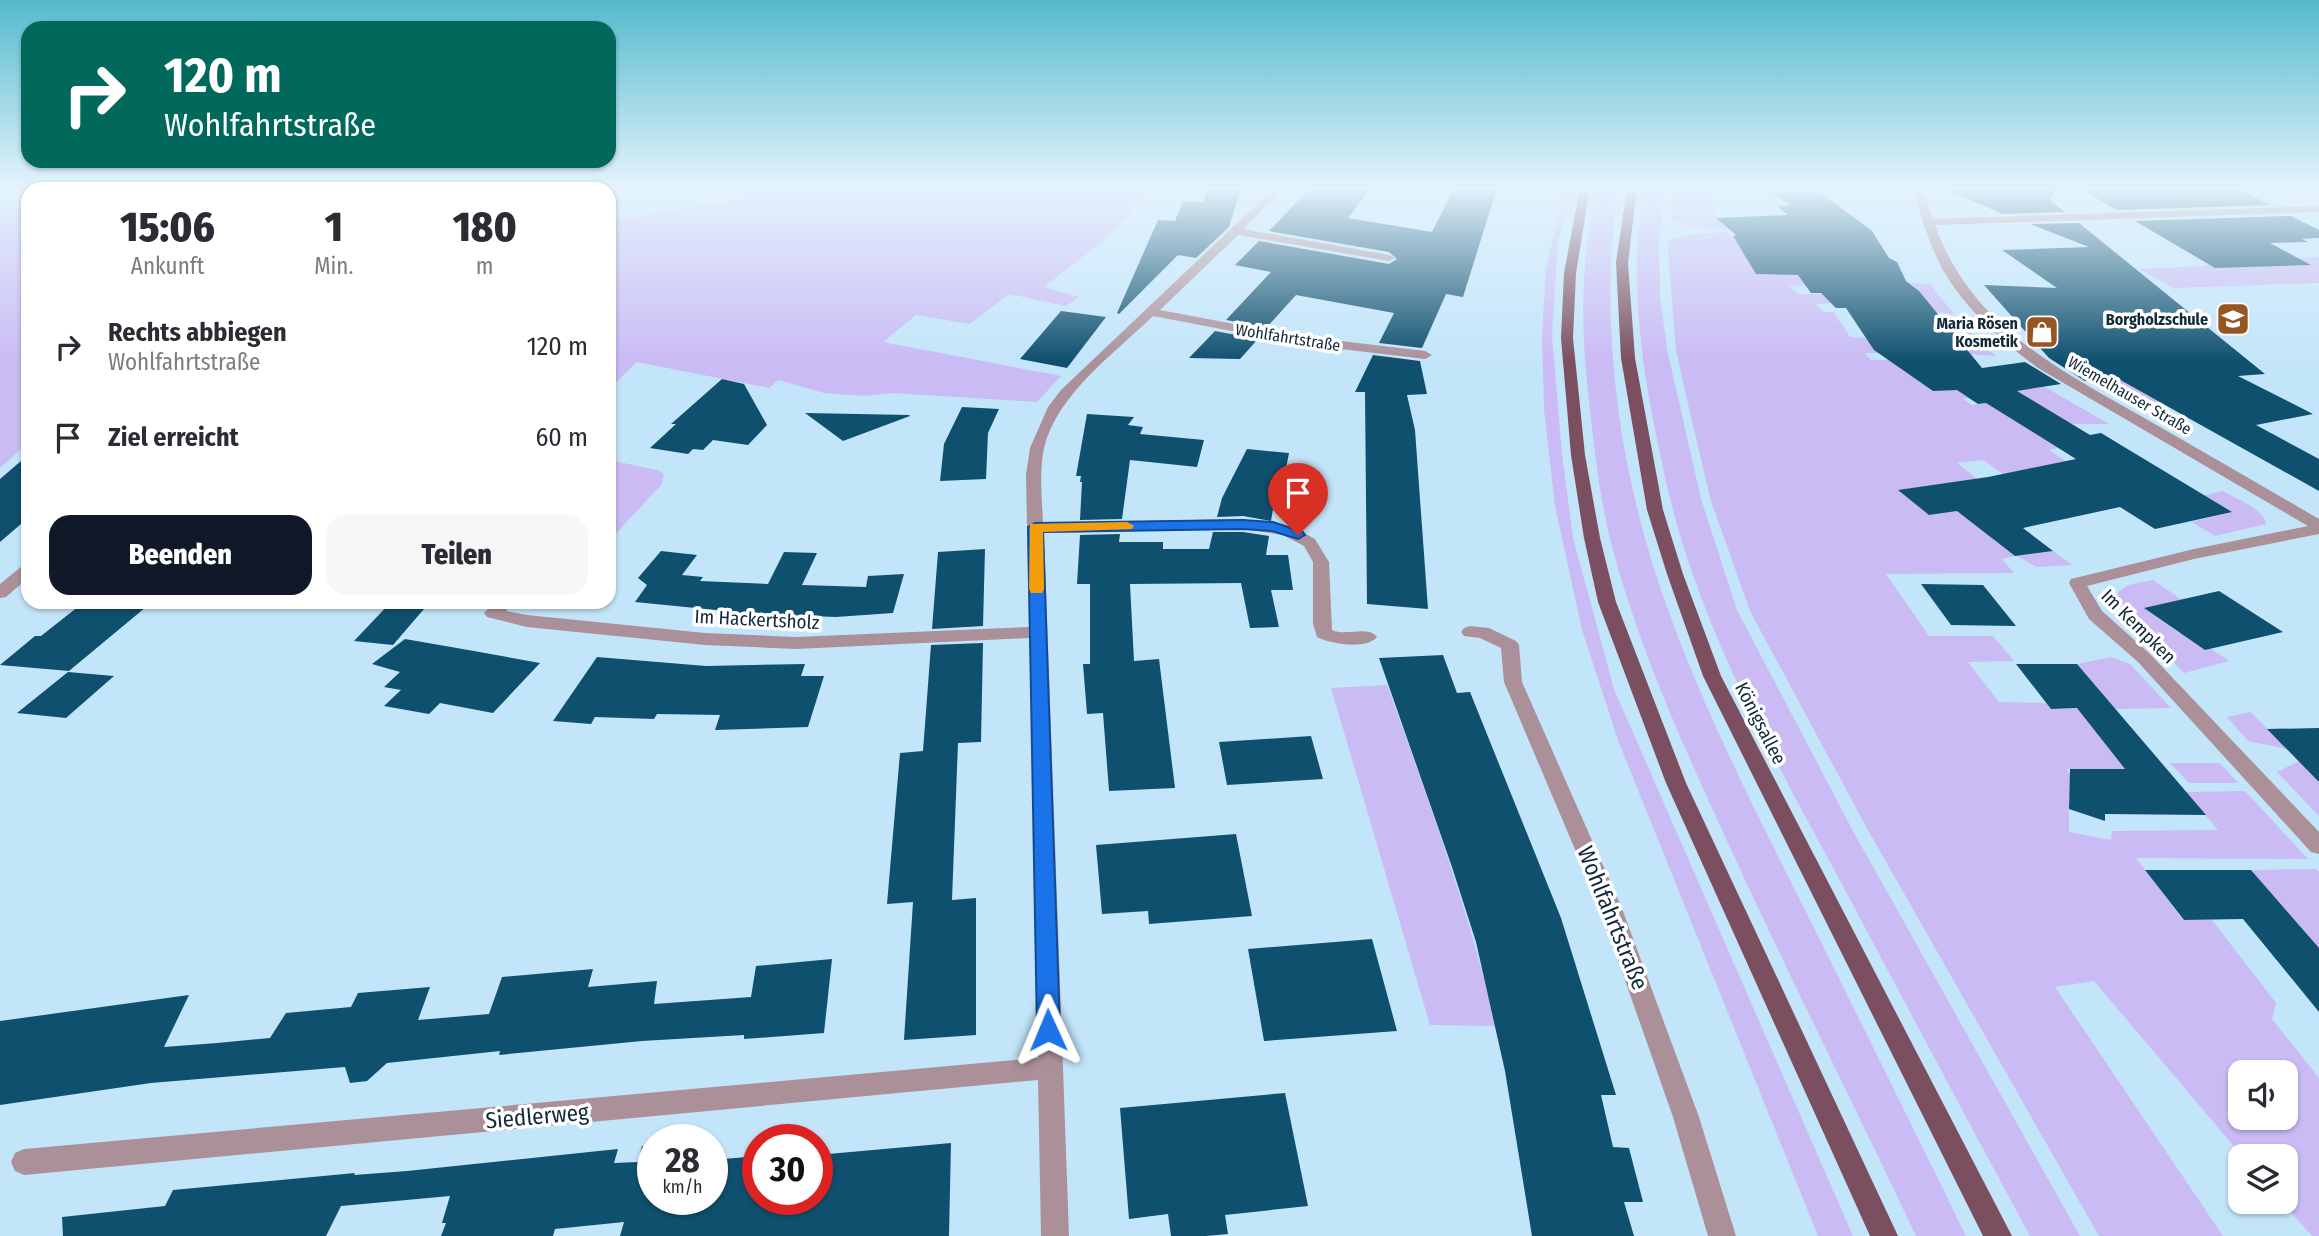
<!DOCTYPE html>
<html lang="de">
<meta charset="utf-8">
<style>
:root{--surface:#fff;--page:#f7f7f7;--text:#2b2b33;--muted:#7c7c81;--accent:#111827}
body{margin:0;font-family:"Fira Sans Condensed",sans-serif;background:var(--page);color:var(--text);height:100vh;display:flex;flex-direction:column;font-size:26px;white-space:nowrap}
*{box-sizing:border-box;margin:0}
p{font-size:23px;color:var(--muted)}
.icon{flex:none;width:38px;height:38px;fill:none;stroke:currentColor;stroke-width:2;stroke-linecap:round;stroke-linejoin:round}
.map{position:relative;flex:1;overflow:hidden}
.details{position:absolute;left:21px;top:182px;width:595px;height:427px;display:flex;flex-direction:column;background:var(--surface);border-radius:21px;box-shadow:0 2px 5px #0004}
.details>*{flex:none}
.guide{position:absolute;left:21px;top:21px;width:595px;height:147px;border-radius:21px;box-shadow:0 2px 5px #0004;background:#00695c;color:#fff;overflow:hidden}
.fabs{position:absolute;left:2228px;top:1060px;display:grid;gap:14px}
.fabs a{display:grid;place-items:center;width:70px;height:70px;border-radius:14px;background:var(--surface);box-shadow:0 2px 5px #0004;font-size:35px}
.speed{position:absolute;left:637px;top:1124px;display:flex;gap:14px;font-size:35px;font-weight:700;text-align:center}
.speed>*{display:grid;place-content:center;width:91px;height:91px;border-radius:50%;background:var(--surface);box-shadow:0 2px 5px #0004;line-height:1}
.speed small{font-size:18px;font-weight:400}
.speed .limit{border:10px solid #d22;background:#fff;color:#111}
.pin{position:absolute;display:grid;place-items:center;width:60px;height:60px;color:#fff;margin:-72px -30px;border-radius:50% 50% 50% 0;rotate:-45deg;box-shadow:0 0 7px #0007}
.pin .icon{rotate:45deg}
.me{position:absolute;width:77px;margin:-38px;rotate:359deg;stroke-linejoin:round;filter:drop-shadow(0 0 5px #0008)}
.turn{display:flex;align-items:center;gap:24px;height:147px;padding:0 28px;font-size:32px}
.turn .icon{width:91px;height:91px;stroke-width:2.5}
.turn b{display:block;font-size:49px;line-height:60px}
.eta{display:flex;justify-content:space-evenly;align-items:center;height:119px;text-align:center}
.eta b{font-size:42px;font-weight:800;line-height:49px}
.cta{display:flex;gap:14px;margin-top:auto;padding:14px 28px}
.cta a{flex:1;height:80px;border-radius:21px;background:var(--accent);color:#fff;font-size:28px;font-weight:800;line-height:80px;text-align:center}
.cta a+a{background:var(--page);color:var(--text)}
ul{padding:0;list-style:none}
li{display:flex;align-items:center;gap:21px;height:91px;padding:0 28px}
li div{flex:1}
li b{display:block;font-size:26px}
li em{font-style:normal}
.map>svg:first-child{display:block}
.green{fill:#cabbf4;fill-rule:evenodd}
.building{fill:#10506f}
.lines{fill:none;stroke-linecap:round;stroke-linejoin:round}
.minor{fill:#ab9099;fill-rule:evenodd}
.major{fill:#7c4f60;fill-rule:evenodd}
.route{fill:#1a73e8;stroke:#114b97;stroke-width:2}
.slow{fill:#f59e0b}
.labels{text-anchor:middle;stroke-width:7;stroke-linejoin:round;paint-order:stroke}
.far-poi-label{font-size:16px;font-weight:bold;fill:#122937;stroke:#fff;text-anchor:end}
.far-street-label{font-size:16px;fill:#122937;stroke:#fff}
.street-label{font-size:19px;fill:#122937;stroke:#fff}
.near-street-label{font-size:23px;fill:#122937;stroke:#fff}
</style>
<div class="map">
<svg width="2319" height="1236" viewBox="0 0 2319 1236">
<rect width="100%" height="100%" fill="#c3e5fa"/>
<g class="green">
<polygon points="764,188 1153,188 1105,239 1044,287 1079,297 1066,306 1009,294 970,324 916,315 883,342 1061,376 1037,402 892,393 865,396 824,393 778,380 769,388 637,362 609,389 609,222 758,195"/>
<polygon points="1564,188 1574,188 1558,241 1552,336 1562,454 1573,538 1614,689 1853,1236 1818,1236 1619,743 1582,630 1555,506 1544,410 1542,335 1546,270"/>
<path d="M 1599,188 L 1618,188 C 1598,326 1619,473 1666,604 C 1705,714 1759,818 1811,922 C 1863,1027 1915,1131 1966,1236 L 1916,1236 C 1860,1117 1801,1000 1746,882 C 1695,771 1642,661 1611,543 C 1600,500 1595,454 1590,410 C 1581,335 1578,261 1599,188 Z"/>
<path d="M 1645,188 L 1665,188 L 1659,241 L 1660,296 L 1667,349 L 1701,499 L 1737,610 L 1853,831 L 2080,1236 L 2030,1236 C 1970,1125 1911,1014 1852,903 C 1795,796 1733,690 1693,575 C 1672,516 1659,454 1648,392 C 1637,323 1631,257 1645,188 Z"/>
<polygon points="1672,188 1714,188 1714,216 1726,228 1691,227 1670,219"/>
<polygon points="28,206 28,443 0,468 0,209"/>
<path d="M 1727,232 L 1740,243 L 1822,285 L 1789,286 L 1798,294 L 1821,294 L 1831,303 L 1815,304 L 1824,312 L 1834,312 L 1850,337 L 1866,338 L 1897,353 L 1865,353 L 1871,360 L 1889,360 L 1908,374 L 1933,371 L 1969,398 L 1963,399 L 1972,405 L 1995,402 L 2011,391 L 2045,387 L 2109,424 L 2068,424 L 2032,431 L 2058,448 L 2049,450 L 2067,462 L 2003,474 L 1983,460 L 1957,463 L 1982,483 L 1927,491 L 1921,487 L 1899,490 L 1929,515 L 1970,509 L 1995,541 L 2015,556 L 2002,559 L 2014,573 L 1886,574 L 1929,636 L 1993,636 L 2014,661 L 1968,662 L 1999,702 L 2046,703 L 2051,709 L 2101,708 L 2136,748 L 2109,749 L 2125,769 L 2066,769 L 2087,796 L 2069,796 L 2069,832 L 2111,840 L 2112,831 L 2218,830 L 2186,792 L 2245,791 L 2308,859 L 2136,858 L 2183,920 L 2212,920 L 2276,1003 L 2272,1019 L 2319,1078 L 2319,1236 L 2312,1236 L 2282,1202 L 2286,1202 L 2286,1157 L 2243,1157 L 2094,981 L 2055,987 L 2223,1236 L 2099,1236 L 1869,832 L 1750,611 L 1711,501 L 1690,413 L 1676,350 L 1667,241 L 1692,234 ZM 2240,1073 L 2286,1073 L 2286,1118 L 2240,1118 Z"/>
<polygon points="2243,251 2259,260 2319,257 2319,283 2173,288 2139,269 2202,266"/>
<polygon points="1910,283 1930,284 1954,314 1933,312 1919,291"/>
<polygon points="1941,321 1962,322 1975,339 1996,356 1967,354 1963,344"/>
<polygon points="2095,366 2159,401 2142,404 2078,368"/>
<polygon points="609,460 657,470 664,474 661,485 609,541"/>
<path d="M 2223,491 C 2236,499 2263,508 2266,524 L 2215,536 L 2192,522 L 2231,512 L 2201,496 Z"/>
<polygon points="2053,551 2072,565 2036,567 2017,556"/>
<path d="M 2153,580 L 2182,600 L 2145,609 L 2179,633 L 2185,631 L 2229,661 L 2184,673 L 2120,606 L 2116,596 C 2123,583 2139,583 2153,580 Z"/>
<polygon points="2111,657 2130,664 2171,708 2114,709 2077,664"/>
<path d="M 1387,685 C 1428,798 1468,909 1496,1026 L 1430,1025 L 1331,688 Z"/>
<polygon points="2251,712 2287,749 2248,741 2227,717"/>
<polygon points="2299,761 2319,782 2319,816 2277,772"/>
<polygon points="2170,763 2220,763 2238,783 2189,783"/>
<polygon points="2316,869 2319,872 2319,952 2251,870"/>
</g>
<g class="building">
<polygon points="1208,188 1241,188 1229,227 1196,258 1178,255 1119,314 1117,313 1158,220 1175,221 1183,201 1203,202"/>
<polygon points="1310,188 1371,188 1348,218 1432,232 1454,188 1497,188 1463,297 1446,294 1422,348 1379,343 1394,313 1296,295 1267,327 1226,320 1271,272 1235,265 1259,241 1389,264 1397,259 1389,252 1269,231"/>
<polygon points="1942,188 2057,188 2049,199 2065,212 2003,214"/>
<polygon points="2079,188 2236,188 2270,205 2117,210"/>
<polygon points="1818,191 1872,231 1889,258 1897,262 1906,281 1919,291 1982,368 2025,362 2061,384 2017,391 2090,435 2101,433 2232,512 2155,529 2120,507 2023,528 2053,551 2015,556 1957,511 1929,515 1898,490 1988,477 2076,459 1986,403 1978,404 1957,390 1933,391 1874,350 1846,308 1836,308 1821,293 1811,293 1798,275 1756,274 1733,236 1736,235 1716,218 1788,215 1777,206 1790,205 1773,193"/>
<polygon points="2291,216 2319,230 2319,238 2302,239 2308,242 2270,243 2311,265 2215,268 2135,221"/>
<polygon points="2079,223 2265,374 2238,376 2313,414 2256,425 2319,459 2319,491 2115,377 2085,381 2049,358 1984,285 2057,288 2002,250 2089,247 2030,224"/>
<polygon points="1061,311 1106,317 1067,368 1020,359"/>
<polygon points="1215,331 1258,339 1240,359 1189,358"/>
<polygon points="1373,355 1420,361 1427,394 1407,395 1415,430 1428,609 1367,604 1365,392 1355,392"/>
<polygon points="722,379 744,384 767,425 748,445 713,440 703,450 693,449 688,454 650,448 676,424 671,424"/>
<polygon points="962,407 999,409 988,433 986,479 940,481 944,444"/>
<polygon points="805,413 909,415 910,416 843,441"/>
<polygon points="1087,414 1134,417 1128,425 1143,427 1140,434 1204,440 1197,467 1130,460 1122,519 1080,520 1082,482 1080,482 1081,476 1076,476"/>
<polygon points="1247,449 1289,453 1284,479 1278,479 1271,521 1243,516 1217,517 1222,498"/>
<polygon points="28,455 28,518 0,542 0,479"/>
<polygon points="1213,532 1243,532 1269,536 1266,555 1288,555 1293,590 1271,590 1279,627 1250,628 1241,583 1130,584 1134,661 1159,659 1175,788 1109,791 1103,713 1087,714 1083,664 1090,664 1090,584 1077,584 1080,535 1120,534 1119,542 1163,542 1163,549 1209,549"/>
<polygon points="985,549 983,626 932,629 938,552"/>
<polygon points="661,551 697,555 682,575 703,577 700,581 768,584 784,552 817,553 802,585 866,587 868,576 904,574 893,613 836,617 724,613 726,611 635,602 647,585 638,578"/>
<polygon points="1921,584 1983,585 2016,626 1951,625"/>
<polygon points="2219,591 2283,632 2205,650 2144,608"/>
<polygon points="84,602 152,602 69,671 0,665 35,636 41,636"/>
<polygon points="391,602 430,602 393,645 354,641"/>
<polygon points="405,639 474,651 540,663 493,713 440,703 429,714 384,706 401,690 384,687 400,672 372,664"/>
<polygon points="983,643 981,742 958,743 952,900 976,898 976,1035 904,1040 913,902 887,904 900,753 923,751 931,645"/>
<polygon points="1443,655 1457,693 1470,692 1561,918 1616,1095 1601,1095 1613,1147 1629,1148 1643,1202 1624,1202 1634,1236 1532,1236 1505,1071 1476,942 1452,867 1379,658"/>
<polygon points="597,657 706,666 805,664 801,676 824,676 808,727 715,730 720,715 657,714 654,719 595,717 591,724 553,721"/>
<polygon points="2016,664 2077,664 2206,815 2105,814 2105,821 2069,809 2070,769 2125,769 2077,708 2051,709"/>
<polygon points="68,672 114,676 66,718 17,713"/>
<polygon points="2319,728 2319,782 2267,729"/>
<polygon points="1311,736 1323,779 1227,785 1219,742"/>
<polygon points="1236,834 1252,916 1149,924 1148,911 1102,914 1096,845"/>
<polygon points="2145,870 2251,870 2319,948 2319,1012 2243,919 2184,920"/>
<polygon points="1372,939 1397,1031 1264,1041 1248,949"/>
<polygon points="832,959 824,1033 744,1039 744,1035 642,1041 499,1055 500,1051 387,1063 367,1081 350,1083 345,1067 151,1083 0,1105 0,1021 189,995 164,1047 217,1043 270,1038 286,1013 351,1007 358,993 430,987 418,1020 489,1014 502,977 593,969 588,987 657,981 654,1004 751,997 756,966"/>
<polygon points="1285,1093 1308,1206 1225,1215 1228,1234 1206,1236 1171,1236 1168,1214 1129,1219 1120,1108"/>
<polygon points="951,1143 949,1236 620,1236 624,1222 555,1229 553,1236 441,1236 446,1223 442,1223 450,1196 341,1206 326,1236 63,1236 62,1217 165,1206 173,1190 355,1173 354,1175 407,1171 618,1149 614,1163 638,1162 642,1146 653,1147 653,1199 712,1199 712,1160 758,1156 758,1199 817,1199 817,1155"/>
</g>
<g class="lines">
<g class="minor">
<path d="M 1274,188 L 1285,188 L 1243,229 L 1389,255 L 1395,258 L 1389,261 L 1238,235 L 1160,310 L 1299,336 L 1425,351 L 1432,355 L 1425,359 L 1299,344 L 1153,316 C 1115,353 1057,394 1044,448 C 1039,472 1042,499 1043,523 L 1243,519 L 1295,528 L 1315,539 L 1329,562 L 1332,630 C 1346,637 1366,625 1377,637 C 1366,650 1331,644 1317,637 L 1313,624 L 1313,562 L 1304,546 L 1283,535 L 1243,529 L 1044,533 L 1069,1236 L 1041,1236 L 1038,1080 L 24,1175 L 15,1171 L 11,1162 L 15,1153 L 24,1149 L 1038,1058 L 1030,638 L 796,649 L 705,645 L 527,627 L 487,617 L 484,613 L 495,602 L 514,602 L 506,611 L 527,615 L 705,633 L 796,637 L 1029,627 L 1026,475 L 1030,448 L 1048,407 L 1061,390 Z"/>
<path d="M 1912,188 L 1922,188 L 1933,219 L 2319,206 L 2319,212 L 1935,225 C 1972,329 2064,372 2153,423 C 2209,455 2264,487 2319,519 L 2319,534 L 2194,559 L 2087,586 L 2102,611 L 2150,654 L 2319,832 L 2319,854 L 2311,852 L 2138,662 L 2089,619 L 2069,583 L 2071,579 L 2194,549 L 2308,526 L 2038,368 C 2002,341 1966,310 1943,270 C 1929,244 1921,216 1912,188 Z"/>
<polygon points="28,565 28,578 6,597 0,598 0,584 22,566"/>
<polygon points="1470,626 1489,628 1516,641 1519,645 1522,682 1621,906 1699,1117 1736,1236 1708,1236 1673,1117 1599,906 1504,682 1501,648 1480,638 1464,636 1461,632 1464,628"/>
</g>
<g class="major">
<polygon points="1580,188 1590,188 1576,273 1573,338 1585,455 1600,538 1616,602 1686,783 1898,1236 1870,1236 1666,783 1598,602 1584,538 1571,455 1561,338 1564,273"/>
<polygon points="1627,188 1637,188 1628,263 1635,358 1663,510 1683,574 1721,676 2012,1236 1983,1236 1703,676 1667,574 1647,510 1621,358 1616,263"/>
</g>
</g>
<linearGradient id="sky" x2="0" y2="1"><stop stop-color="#54bacd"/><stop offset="0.52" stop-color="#e4f3fd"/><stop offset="1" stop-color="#e4f3fd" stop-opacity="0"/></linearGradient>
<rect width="2319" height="361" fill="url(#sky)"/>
<polygon class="route" points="1243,520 1273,522 1303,532 1305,535 1298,539 1272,531 1243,529 1043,532 1060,1030 1056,1037 1048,1040 1041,1037 1037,1030 1028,527 1035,523"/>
<polygon class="slow" points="1127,522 1134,526 1132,529 1043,532 1044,589 1042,593 1031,593 1029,589 1030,524"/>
<defs>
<symbol id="school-square" viewBox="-11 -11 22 22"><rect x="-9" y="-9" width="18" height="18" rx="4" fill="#975621" stroke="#fff"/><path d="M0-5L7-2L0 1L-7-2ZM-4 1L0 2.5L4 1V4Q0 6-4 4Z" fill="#fff"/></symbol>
<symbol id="shop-square" viewBox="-11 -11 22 22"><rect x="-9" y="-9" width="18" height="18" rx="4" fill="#975621" stroke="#fff"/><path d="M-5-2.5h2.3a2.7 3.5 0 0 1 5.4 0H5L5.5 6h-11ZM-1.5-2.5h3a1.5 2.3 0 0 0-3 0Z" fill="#fff"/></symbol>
</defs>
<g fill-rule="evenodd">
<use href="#school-square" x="2214" y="300" width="38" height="38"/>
<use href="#shop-square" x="2023" y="313" width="38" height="38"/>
</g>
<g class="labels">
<g class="far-poi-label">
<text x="2208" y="325">Borgholzschule</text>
<text x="2018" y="329">Maria Rösen<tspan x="2018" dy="18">Kosmetik</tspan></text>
</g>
<g class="far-street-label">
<text transform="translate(1288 337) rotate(9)" y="6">Wohlfahrtstraße</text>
<text transform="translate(2130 395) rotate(30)" y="6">Wiemelhauser Straße</text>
</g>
<g class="street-label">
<text transform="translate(757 619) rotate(3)" y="7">Im Hackertsholz</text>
<text transform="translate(2139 626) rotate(45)" y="7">Im Kempken</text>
<text transform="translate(1761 723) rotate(63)" y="7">Königsallee</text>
</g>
<g class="near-street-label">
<text transform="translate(1613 918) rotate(68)" y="8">Wohlfahrtstraße</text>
<text transform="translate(537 1116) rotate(-5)" y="8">Siedlerweg</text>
</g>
</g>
</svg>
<div class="fabs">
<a><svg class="icon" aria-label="sound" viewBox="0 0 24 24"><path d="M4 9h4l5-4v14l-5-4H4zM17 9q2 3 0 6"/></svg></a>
<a><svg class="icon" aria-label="layers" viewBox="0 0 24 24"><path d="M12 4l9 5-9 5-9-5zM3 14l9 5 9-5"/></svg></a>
</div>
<div class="speed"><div>28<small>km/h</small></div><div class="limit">30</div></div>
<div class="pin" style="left:1298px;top:535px;background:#d93025"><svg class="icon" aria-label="arrive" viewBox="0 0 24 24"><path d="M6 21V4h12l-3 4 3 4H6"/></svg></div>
<svg class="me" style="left:1048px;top:1030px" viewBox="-20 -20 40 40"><path d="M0-17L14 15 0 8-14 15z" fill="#1a73e8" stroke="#fff" stroke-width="4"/></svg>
<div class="guide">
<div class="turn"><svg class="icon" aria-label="right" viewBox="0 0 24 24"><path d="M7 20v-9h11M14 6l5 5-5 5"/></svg><div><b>120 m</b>Wohlfahrtstraße</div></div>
</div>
<section class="details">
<div class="eta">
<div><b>15:06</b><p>Ankunft</p></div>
<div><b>1</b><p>Min.</p></div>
<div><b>180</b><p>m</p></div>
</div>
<ul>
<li><svg class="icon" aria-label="right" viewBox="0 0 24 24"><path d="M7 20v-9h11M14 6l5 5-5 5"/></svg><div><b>Rechts abbiegen</b><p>Wohlfahrtstraße</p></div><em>120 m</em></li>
<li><svg class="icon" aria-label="arrive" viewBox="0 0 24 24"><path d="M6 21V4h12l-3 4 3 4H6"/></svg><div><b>Ziel erreicht</b></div><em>60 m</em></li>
</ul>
<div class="cta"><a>Beenden</a><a>Teilen</a></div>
</section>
</div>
